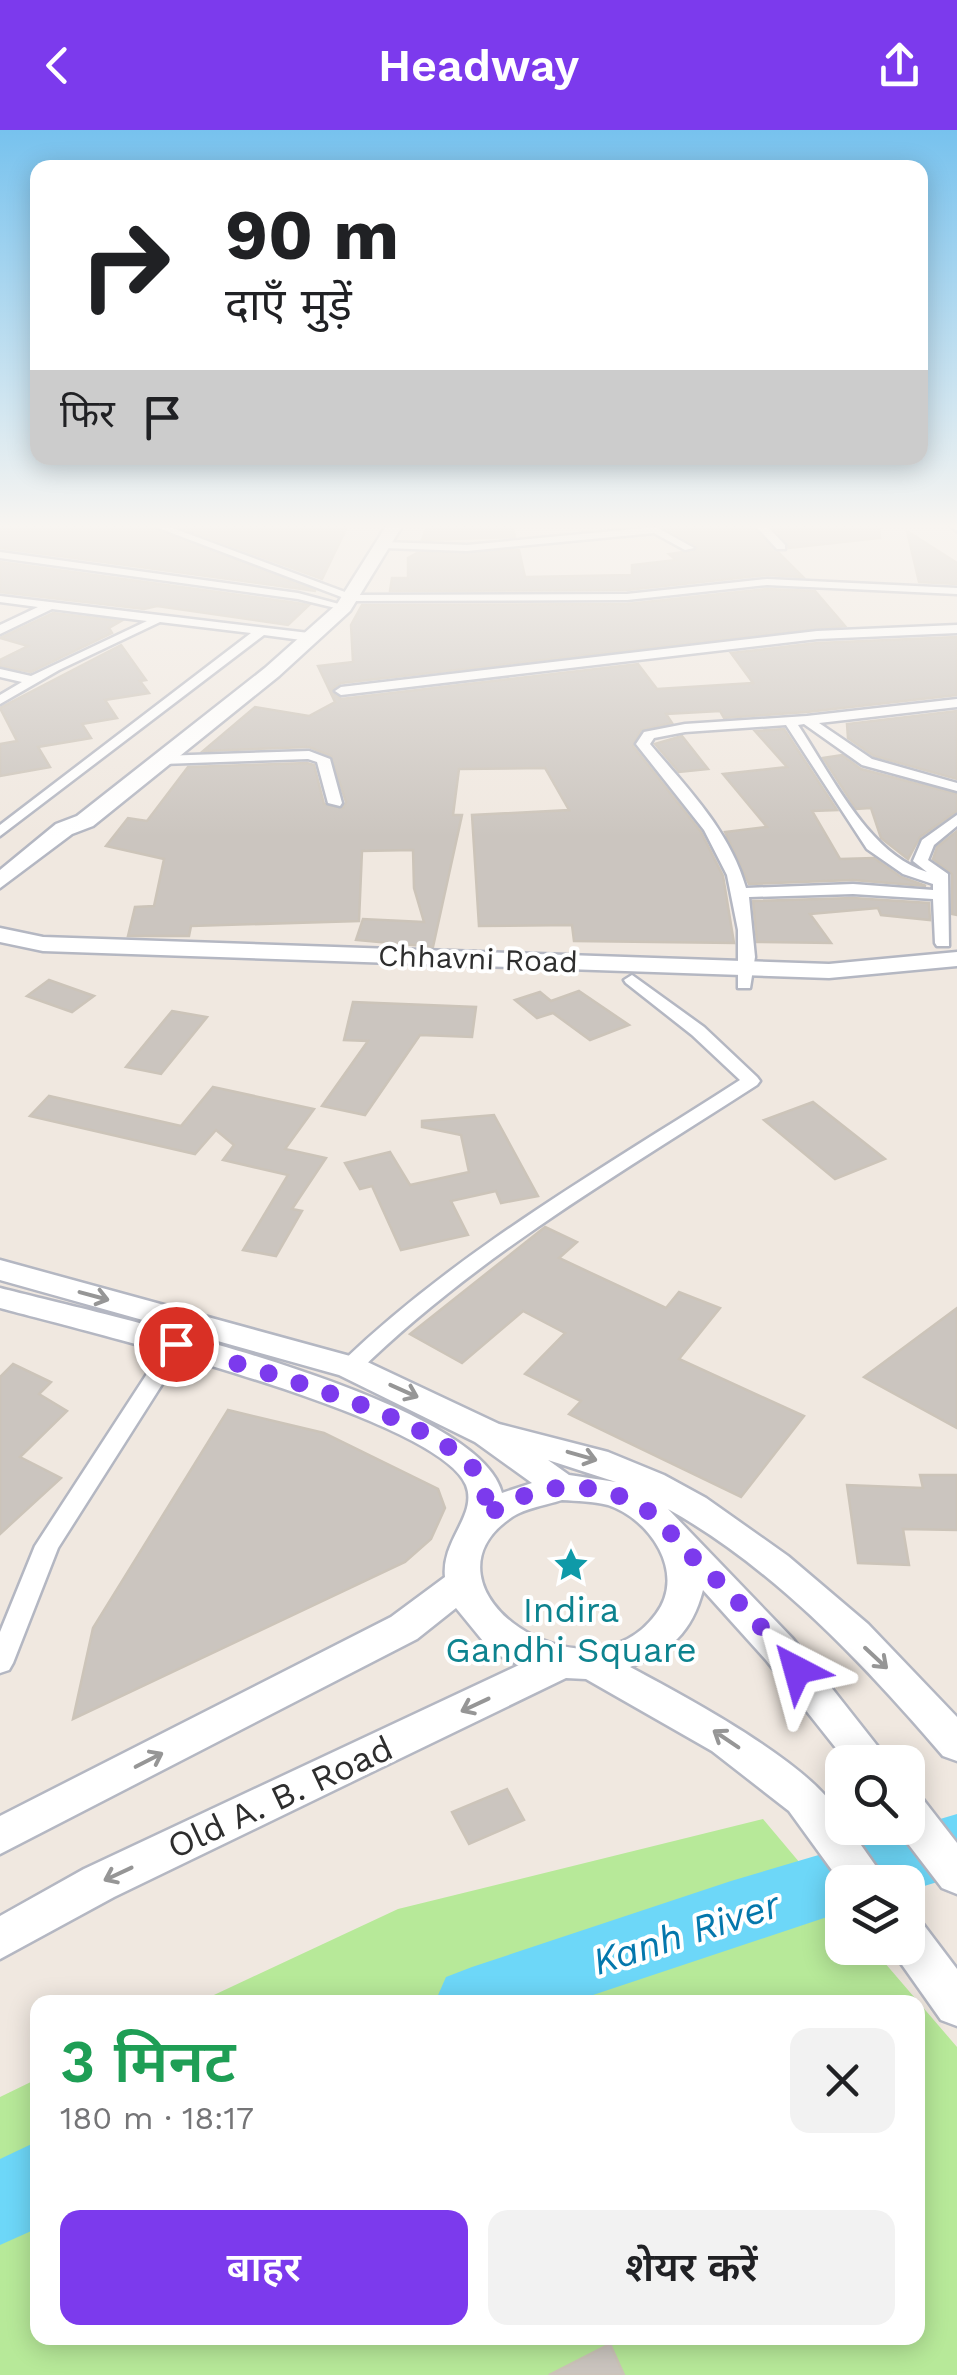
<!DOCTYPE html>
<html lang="hi">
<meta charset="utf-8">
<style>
:root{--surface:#fff;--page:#f2f2f2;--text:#202124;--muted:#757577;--accent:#7c3aed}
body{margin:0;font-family:"Work Sans","Noto Sans Devanagari",sans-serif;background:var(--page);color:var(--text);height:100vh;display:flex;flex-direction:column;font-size:38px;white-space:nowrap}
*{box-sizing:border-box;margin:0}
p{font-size:32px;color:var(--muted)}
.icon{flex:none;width:55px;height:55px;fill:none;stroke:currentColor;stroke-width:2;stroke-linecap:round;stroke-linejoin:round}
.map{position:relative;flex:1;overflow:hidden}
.details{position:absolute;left:30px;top:1865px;width:895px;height:350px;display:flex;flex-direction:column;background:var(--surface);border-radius:20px;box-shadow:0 5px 25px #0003}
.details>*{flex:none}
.guide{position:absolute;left:30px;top:30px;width:898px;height:305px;border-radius:20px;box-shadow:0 5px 25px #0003;background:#fff;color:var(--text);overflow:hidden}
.controls{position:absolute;left:825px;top:1615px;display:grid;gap:20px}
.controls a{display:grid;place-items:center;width:100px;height:100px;border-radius:20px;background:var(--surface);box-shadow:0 5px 25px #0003;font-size:50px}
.pin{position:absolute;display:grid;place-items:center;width:85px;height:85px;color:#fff;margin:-42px;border:5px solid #fff;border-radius:50%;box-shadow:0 2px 10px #0007}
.me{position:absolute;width:110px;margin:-55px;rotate:321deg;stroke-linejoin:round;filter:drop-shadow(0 0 8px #0008)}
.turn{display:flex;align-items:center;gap:35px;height:210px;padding:0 30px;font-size:45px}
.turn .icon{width:130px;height:130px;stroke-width:2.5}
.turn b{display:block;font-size:70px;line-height:85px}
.then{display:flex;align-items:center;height:95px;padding:0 30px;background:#0003;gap:20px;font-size:38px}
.round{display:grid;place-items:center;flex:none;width:105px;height:105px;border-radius:20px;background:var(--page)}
.summary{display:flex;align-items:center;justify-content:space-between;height:170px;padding:0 30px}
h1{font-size:60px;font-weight:600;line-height:75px;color:#1e9e55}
.button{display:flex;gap:20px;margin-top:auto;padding:20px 30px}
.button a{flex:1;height:115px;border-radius:20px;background:var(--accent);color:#fff;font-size:40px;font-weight:600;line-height:115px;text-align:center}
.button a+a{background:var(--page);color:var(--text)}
header{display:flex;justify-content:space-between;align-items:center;height:130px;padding:0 30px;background:var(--accent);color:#fff;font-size:45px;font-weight:600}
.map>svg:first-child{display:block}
.green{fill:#b7e999}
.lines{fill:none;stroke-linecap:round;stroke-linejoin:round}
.river{fill:#6dd7f8;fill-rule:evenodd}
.building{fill:#cbc5bf;stroke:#ccc4b9;stroke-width:2.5}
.street-casing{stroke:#b4b7c2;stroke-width:5}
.secondary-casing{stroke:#b4b7c2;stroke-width:5}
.street{fill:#fff;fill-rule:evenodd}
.secondary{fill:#fff;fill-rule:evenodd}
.oneway{stroke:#969696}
.route{stroke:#7c3aed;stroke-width:18;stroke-dasharray:0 32.4}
.labels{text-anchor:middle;stroke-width:8;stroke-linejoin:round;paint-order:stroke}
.street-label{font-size:30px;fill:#2e2e2e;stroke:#fff}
.near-culture-label{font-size:35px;fill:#0d838f;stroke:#fff}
.near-street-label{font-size:35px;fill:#2e2e2e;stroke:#fff}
.near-water-label{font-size:38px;font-style:italic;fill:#0477ac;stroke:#fff}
</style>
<header><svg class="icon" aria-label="back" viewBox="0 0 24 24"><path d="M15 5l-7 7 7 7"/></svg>Headway<svg class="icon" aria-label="share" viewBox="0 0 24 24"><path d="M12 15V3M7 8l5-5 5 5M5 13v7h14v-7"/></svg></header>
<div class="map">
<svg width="957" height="2245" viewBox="0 0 957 2245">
<rect width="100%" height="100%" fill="#f0e8e0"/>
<polygon class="green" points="763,1689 842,1783 842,1818 872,1818 957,1917 957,2245 0,2245 0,1967 37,1949 38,2208 918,2208 918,1872 199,1872 398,1779"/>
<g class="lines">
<g class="river">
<polygon points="957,1684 957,1746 908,1761 908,1752 842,1752 842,1782 572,1872 435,1872 446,1847 472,1837 731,1751"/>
<polygon points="38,2011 38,2098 0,2115 0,2029"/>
</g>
</g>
<g class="building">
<polygon points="0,393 141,393 316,461 0,418"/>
<polygon points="169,393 349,393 322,449"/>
<polygon points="428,393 512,393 515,407 422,410"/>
<polygon points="657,393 749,393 803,447 767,445 627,460 390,461 392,448 408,448 408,428 417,423 519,420 525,447 632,445 632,435 676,430 669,424 697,420 696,415"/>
<polygon points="769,393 879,393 880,408 789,418"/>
<polygon points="907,401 957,433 957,454 919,452"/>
<polygon points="0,432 297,473 309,475 288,495 157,476 144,479 0,462"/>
<polygon points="767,459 815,461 845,496 341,553 331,560 341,569 638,534 657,559 753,553 731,523 817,513 957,507 957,565 807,582 724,588 720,581 666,584 672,593 641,600 633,616 701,702 723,746 734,813 574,811 572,795 479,796 472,685 569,680 545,638 459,639 453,685 462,685 433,817 356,810 363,789 424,792 414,758 413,720 362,721 359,791 191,796 189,806 128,806 135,777 154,776 164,729 106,716 128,688 147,691 188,637 307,633 314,635 324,674 343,678 346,672 331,626 309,617 203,621 255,577 309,586 335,572 318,536 353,532 351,495 362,475 627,474"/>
<polygon points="53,483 121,491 109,498 112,503 31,542 0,536 0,530 28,516 0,508"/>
<polygon points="121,515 146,550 140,551 149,563 105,570 117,588 82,594 91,608 38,617 50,637 0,646 0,614 17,611 0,578"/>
<polygon points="957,581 957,649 874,626 848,608 847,594"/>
<polygon points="784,599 837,680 812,681 840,729 874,728 901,747 926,756 853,750 749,754 725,702 767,697 723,644 787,637 755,601"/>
<polygon points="682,606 708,639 679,642 655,614"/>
<polygon points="842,625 861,639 957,664 957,681 920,707 908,729 881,708 871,678 856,679 823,628"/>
<polygon points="957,701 957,785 952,784 952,744 933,729 937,717"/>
<polygon points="853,768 929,773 930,790 881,785 878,778 810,784 831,813 757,812 753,771"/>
<polygon points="49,850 94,866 72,882 27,866"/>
<polygon points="579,861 629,895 590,910 553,883 537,888 515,870 540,862 551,871"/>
<polygon points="353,872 476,877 472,907 420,905 365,985 322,976 368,911 344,910"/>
<polygon points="172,881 207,887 161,944 126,937"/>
<polygon points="213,957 314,979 285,1019 326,1028 292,1079 302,1081 276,1126 243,1120 288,1045 223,1030 234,1015 216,1000 195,1024 30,986 49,966 181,996"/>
<polygon points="813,972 885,1029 835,1049 764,990"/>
<polygon points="494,985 538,1066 501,1073 496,1061 451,1071 468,1105 401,1120 372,1056 360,1059 345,1033 390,1022 410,1055 469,1042 461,1005 422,997 422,991"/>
<polygon points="545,1097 577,1112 559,1128 666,1178 679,1162 720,1178 679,1229 804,1286 741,1367 569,1284 581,1271 525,1244 565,1203 523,1181 462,1233 410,1204"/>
<polygon points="957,1178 957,1298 864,1247"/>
<polygon points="13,1234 51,1252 39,1264 67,1281 20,1327 61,1348 0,1404 0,1247"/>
<polygon points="228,1280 324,1303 438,1359 445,1378 431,1409 405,1432 73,1589 93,1498"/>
<polygon points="920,1345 957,1345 957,1400 903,1399 909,1435 858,1433 847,1355 923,1358"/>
<polygon points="507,1659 524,1690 469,1714 452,1682"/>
<polygon points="610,2214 624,2245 549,2245"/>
</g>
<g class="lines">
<defs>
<g id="street">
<polygon points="145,393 159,393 353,465 627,464 767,449 957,458 957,464 767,455 627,470 352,471"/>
<polygon points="753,393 764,393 785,415 785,419 777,419"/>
<polygon points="947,393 957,393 957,401"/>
<polygon points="656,397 694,418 685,420 654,403 467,421 385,418 380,415 385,412 467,415"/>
<polygon points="0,422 298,463 350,477 344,480 298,469 0,428"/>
<polygon points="0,466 309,503 315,507 309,511 264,505 0,706 0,695 251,503 160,492 59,540 0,574 0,565 22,552 0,547 0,539 31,546 147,491 52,479 0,504 0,495 38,477 0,472"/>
<polygon points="957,495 957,503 817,509 341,565 335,561 341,557 817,501"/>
<path d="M 957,569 L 957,577 L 819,593 L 872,629 L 957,653 L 957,661 L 862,635 L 804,594 L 798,595 C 831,644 868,724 927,742 L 913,731 L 922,710 L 957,685 L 957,696 L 934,715 L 928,730 L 948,744 L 949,816 L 937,816 L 935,813 L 933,769 L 853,764 L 749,767 L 755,827 L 750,858 L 738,858 L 738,800 L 727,745 L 704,700 L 636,614 L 644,602 L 685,594 L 807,586 ZM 786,595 L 867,719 L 903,744 L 933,754 L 933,760 L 853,754 L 746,758 C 730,701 687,658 650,614 L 654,608 L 685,602 Z"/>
<polygon points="309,621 330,629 342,673 340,676 328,673 317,632 308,629 162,634 155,630 162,626"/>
<path d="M 632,845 L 704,897 L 757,947 L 760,951 L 757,955 C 618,1045 478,1125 358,1242 L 342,1242 L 339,1237 L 342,1232 C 461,1118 602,1039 740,950 L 692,905 L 626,853 L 624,850 Z"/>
<polygon points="176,1208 187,1215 58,1418 13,1533 9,1540 0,1543 0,1502 35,1416 169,1210"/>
</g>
<g id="secondary">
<polygon points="388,393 404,393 350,481 279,546 93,696 72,704 0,758 0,740 56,694 77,686 265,538 337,474"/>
<polygon points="0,798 43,807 829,834 957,822 957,836 829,848 43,821 0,812"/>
<path d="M 0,1130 L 361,1229 L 499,1294 L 608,1322 L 664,1345 L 706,1368 L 788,1426 L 868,1494 L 957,1587 L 957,1631 L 943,1626 C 864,1534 775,1439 668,1379 L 793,1509 L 890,1632 L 847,1632 L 766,1530 L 703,1460 C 692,1502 670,1522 630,1537 C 673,1560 842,1648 842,1698 L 849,1698 L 887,1752 L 842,1754 L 789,1681 L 712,1621 L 586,1549 L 566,1548 L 114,1767 L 0,1829 L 0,1786 L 84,1739 L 519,1535 L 492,1522 L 456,1478 L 417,1509 L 0,1724 L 0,1686 L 391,1487 L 445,1447 C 441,1410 478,1385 466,1355 C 436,1285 81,1200 0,1178 L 0,1158 C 96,1183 478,1265 502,1363 L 532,1353 L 475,1312 L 339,1245 L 0,1150 ZM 548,1330 L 616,1352 L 569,1345 ZM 562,1370 C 577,1371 593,1371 608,1375 C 650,1389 687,1443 656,1484 C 586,1579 408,1457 512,1387 C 525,1378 547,1375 562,1370 Z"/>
<polygon points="908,1663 922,1668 957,1713 957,1764 942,1758 896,1698 908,1698"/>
<polygon points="908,1788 923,1794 957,1839 957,1896 941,1890 893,1822 891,1818 908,1818"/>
</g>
</defs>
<use href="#street" class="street-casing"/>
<use href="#secondary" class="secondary-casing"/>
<use href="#street" class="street"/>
<use href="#secondary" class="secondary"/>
</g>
<defs><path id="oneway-shaft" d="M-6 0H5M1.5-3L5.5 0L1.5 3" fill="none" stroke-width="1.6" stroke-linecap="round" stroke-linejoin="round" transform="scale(2.5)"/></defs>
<g class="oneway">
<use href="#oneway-shaft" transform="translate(94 1166) rotate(15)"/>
<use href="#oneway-shaft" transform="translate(404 1261) rotate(24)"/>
<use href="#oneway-shaft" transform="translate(582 1326) rotate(16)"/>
<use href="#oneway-shaft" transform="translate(876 1528) rotate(43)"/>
<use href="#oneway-shaft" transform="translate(475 1575) rotate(155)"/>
<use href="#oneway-shaft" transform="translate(726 1609) rotate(-146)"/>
<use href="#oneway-shaft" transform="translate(149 1630) rotate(-27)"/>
<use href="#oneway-shaft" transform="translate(118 1744) rotate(155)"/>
</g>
<linearGradient id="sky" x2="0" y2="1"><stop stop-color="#77c2ee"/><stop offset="0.56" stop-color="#f8f5f1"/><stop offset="1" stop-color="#f8f5f1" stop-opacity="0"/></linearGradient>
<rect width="957" height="707" fill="url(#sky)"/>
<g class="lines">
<path class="route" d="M 176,1214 C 246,1239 436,1285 477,1343 C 487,1357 486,1370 485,1387 C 536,1349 605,1346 656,1387 C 668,1397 675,1411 687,1422 C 727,1458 763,1497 797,1540"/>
</g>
<defs>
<symbol id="sight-bare" viewBox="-9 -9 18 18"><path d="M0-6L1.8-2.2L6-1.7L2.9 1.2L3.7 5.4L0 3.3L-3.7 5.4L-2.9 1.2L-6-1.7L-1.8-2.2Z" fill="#0f9aa8" stroke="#fff" stroke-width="2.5" paint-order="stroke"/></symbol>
</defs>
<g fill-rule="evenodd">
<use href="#sight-bare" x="546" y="1410" width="50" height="50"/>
</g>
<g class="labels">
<g class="street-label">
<text transform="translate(478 829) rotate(2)" y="10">Chhavni Road</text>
</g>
<g class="near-culture-label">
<text x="571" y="1492">Indira<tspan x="571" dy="40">Gandhi Square</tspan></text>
</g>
<g class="near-street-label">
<text transform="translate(280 1667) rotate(-25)" y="12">Old A. B. Road</text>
</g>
<g class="near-water-label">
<text transform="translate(686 1803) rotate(-18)" y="13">Kanh River</text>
</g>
</g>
</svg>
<div class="controls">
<a><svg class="icon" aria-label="search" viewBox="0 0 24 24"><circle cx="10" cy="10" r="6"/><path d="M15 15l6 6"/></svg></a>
<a><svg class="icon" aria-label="layers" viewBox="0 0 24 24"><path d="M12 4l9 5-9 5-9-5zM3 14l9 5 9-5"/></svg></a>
</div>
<div class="pin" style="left:176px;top:1214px;background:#d93025"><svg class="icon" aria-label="arrive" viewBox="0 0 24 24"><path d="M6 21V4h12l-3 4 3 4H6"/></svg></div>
<svg class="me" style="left:797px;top:1540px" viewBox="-20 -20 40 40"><path d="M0-17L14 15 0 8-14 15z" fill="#7c3aed" stroke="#fff" stroke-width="4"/></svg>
<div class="guide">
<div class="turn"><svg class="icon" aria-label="right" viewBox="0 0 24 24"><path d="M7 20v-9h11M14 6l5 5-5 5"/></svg><div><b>90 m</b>दाएँ मुड़ें</div></div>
<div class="then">फिर<svg class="icon" aria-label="arrive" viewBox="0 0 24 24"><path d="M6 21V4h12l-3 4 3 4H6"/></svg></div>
</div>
<section class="details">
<div class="summary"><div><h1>3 मिनट</h1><p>180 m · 18:17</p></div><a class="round"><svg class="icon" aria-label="close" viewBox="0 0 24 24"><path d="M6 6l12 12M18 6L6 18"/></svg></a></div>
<div class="button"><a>बाहर</a><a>शेयर करें</a></div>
</section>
</div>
